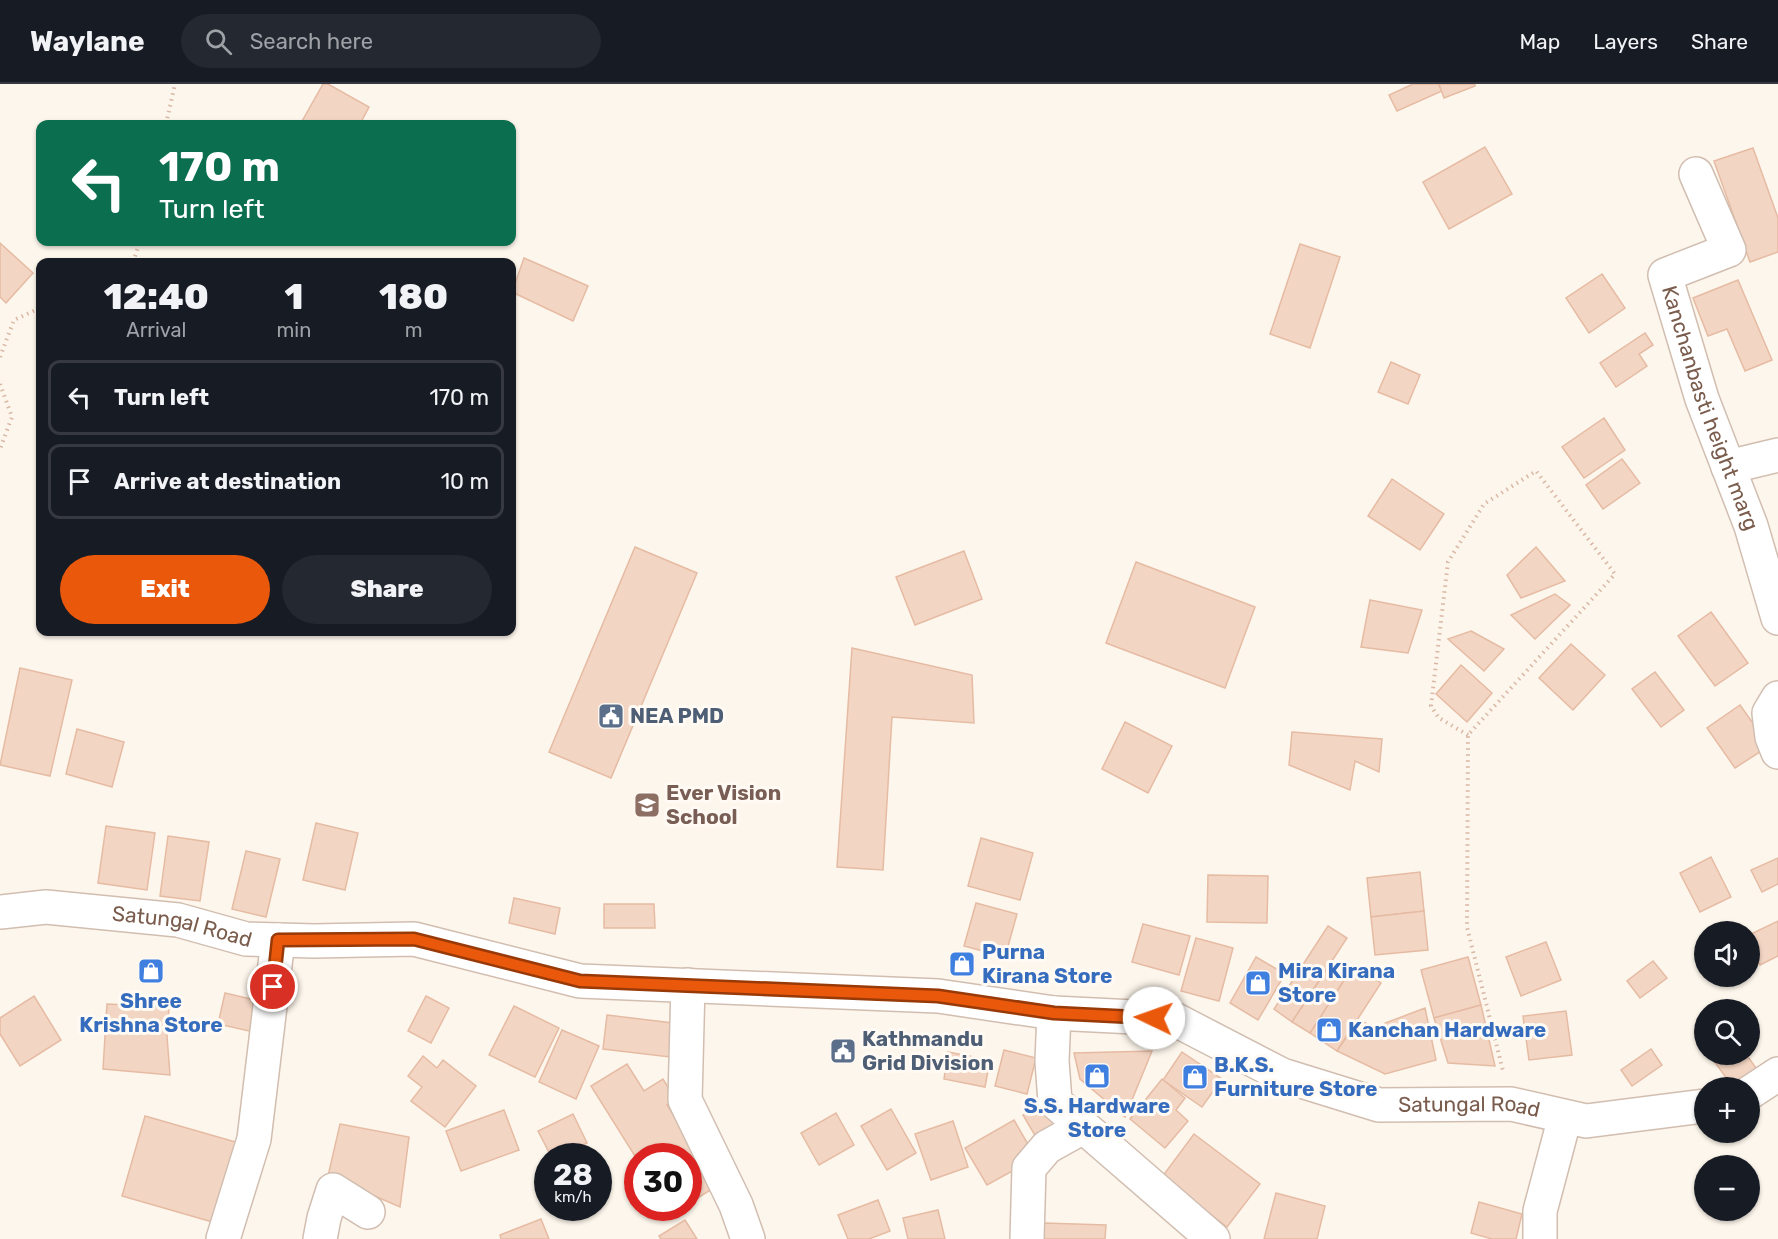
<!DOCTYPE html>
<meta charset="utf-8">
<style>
:root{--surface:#171b24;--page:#242831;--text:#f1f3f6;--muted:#9ea1a6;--line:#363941;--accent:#ea580c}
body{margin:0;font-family:Rubik,sans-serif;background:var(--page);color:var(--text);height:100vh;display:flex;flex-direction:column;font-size:22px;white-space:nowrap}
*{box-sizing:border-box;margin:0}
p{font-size:20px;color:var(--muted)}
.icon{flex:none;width:33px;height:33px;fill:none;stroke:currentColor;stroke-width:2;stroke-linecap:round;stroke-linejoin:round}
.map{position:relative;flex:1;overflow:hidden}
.panel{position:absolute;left:36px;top:174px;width:480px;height:378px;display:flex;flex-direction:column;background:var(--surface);border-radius:12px;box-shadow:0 2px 4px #0004}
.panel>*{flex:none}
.hud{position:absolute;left:36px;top:36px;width:480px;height:126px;border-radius:12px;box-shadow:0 2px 4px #0004;background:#0b6e4f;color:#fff;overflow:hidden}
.fabs{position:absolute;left:1694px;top:837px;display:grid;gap:12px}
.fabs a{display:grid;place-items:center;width:66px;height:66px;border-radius:50%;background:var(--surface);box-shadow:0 2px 4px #0004;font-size:30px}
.speed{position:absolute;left:534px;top:1059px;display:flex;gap:12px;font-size:30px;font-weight:700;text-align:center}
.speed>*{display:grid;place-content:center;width:78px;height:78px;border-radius:50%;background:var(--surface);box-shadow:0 2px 4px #0004;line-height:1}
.speed small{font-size:15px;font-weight:400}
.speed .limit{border:9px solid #d22;background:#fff;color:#111}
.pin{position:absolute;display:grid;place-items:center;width:51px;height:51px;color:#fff;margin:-26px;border:3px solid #fff;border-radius:50%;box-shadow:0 2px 6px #0007}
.me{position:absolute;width:66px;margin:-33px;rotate:273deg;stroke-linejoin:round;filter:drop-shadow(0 0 4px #0008)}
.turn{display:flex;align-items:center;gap:21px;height:126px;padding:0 24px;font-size:27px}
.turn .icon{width:78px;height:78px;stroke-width:2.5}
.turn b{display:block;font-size:42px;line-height:51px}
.eta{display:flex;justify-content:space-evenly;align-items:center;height:102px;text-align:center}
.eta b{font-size:36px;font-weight:800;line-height:42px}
.primary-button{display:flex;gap:12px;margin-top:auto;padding:12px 24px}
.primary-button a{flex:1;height:69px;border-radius:36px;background:var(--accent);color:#fff;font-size:24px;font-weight:800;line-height:69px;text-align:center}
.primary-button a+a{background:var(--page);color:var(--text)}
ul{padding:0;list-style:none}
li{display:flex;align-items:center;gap:18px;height:75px;margin:0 12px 9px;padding:0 12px;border:3px solid var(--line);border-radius:12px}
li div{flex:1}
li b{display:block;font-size:22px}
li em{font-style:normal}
header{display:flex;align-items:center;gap:36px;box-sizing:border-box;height:84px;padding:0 30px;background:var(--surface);border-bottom:2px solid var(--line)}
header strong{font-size:28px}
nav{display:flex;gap:33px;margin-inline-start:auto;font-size:21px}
.search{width:420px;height:54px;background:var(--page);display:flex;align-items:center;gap:15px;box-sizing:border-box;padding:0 21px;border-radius:33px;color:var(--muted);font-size:22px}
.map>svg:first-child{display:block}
.building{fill:#f3d5c3;stroke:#e6bba3;stroke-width:1.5}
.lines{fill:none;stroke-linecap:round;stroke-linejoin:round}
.minor-casing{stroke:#d1beb0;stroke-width:36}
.path{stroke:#d9b8a5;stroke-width:4;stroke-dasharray:1.5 4.5;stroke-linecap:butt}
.minor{stroke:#fff;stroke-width:33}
.route-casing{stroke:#983908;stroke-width:15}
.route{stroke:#ea580c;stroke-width:10}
.labels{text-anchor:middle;stroke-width:6;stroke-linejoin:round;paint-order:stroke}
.street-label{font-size:21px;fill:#7a5c4d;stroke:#fffaf3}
.service-label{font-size:21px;font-weight:bold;fill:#4e5e75;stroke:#fffaf3;text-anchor:start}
.education-label{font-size:21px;font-weight:bold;fill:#785e54;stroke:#fffaf3;text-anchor:start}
.shop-label{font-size:21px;font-weight:bold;fill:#366cbe;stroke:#fffaf3;text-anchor:start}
</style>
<header>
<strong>Waylane</strong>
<div class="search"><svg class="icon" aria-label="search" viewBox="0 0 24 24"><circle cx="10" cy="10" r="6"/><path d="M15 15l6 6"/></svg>Search here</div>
<nav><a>Map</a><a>Layers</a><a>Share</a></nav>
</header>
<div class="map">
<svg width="1778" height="1155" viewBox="0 0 1778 1155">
<rect width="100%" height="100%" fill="#fdf6ec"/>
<g class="building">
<polygon points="323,0 328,0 369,23 360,40 301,39"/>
<polygon points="1413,0 1438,0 1442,7 1397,27 1389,11"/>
<polygon points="1439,0 1475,0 1475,2 1444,14"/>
<polygon points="1485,63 1512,110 1449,145 1423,98"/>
<polygon points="1753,64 1778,134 1778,168 1750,178 1714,77"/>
<polygon points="0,159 33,189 6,219 0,213"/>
<polygon points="1300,160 1340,173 1310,264 1270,250"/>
<polygon points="524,174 588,202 573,237 512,208"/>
<polygon points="1602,190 1625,224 1589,249 1566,214"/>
<polygon points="1738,196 1772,276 1745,287 1727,245 1708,252 1693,214"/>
<polygon points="1645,249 1653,261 1639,270 1647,282 1616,303 1600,279"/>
<polygon points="1391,278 1420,291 1408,320 1378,308"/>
<polygon points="1604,334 1625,366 1584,394 1562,363"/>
<polygon points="1622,375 1640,399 1603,425 1586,401"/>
<polygon points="1392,395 1444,430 1420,466 1368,432"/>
<polygon points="635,463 697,489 611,694 549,668"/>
<polygon points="1536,463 1565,497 1521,514 1507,491"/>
<polygon points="964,467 982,515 915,541 896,493"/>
<polygon points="1136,478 1255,523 1225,604 1106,559"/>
<polygon points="1555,510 1570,521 1535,555 1511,531"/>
<polygon points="1370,516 1422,526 1408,569 1361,563"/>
<polygon points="1711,528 1748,579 1715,602 1678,552"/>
<polygon points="1471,547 1504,565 1484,587 1448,555"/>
<polygon points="1571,560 1605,591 1573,626 1539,594"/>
<polygon points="852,564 972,591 974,639 892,633 883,786 837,783"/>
<polygon points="1461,581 1492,609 1467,638 1436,610"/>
<polygon points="20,584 72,596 50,692 0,681"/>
<polygon points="1655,588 1684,626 1661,643 1632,605"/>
<polygon points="1740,621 1769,662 1735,684 1707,644"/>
<polygon points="1125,638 1172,662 1148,709 1102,685"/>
<polygon points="77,645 124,658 112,703 66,690"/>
<polygon points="1292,648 1382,655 1379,688 1355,677 1350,706 1289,681"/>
<polygon points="316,739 358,749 345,806 303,796"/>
<polygon points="106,742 155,749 147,806 98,799"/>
<polygon points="168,752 209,758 200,817 160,812"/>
<polygon points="981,754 1033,769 1020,816 968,802"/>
<polygon points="246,767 280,775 266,833 232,825"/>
<polygon points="1711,773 1731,813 1700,828 1680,789"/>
<polygon points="1778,774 1778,800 1762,808 1751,786"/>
<polygon points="1420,788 1424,827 1371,833 1367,794"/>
<polygon points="1208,791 1268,792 1267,839 1207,838"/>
<polygon points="514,814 560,824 555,850 509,839"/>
<polygon points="976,819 1017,830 1005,873 964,862"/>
<polygon points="604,820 654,820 655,844 604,844"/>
<polygon points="1424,827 1428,866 1375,871 1371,833"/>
<polygon points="1778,837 1778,872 1760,881 1749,861 1749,851"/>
<polygon points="1143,840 1190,852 1179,891 1132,878"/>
<polygon points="1328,842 1347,854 1292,938 1274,925"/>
<polygon points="1196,854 1233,864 1219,917 1181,907"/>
<polygon points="1546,858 1561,896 1521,912 1506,873"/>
<polygon points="1256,873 1285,890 1258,936 1230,919"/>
<polygon points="1468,873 1481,921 1434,934 1421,886"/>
<polygon points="1653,877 1667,894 1640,914 1627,897"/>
<polygon points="1354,881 1381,899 1337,967 1310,949"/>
<polygon points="1329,882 1346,893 1310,949 1292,938"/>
<polygon points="225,909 264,918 258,949 218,940"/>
<polygon points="34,912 61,956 20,982 0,950 0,934"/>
<polygon points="426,912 449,924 431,959 408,947"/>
<polygon points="107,920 169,923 167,952 170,991 103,985"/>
<polygon points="1481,921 1495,982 1448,979 1434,934"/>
<polygon points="514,922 559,944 535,993 489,971"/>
<polygon points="1425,924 1436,976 1385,990 1337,967 1358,936 1375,943"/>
<polygon points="1566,927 1572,971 1529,976 1523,932"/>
<polygon points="607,931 673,939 670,973 603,965"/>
<polygon points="562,946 599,962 576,1015 539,998"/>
<polygon points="1651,965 1662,981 1632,1002 1621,986"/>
<polygon points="1004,966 1036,974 1027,1010 995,1002"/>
<polygon points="1152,967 1125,1033 1080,995 1074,969"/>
<polygon points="948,968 990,976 985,1003 944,995"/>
<polygon points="1182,968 1222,995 1202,1023 1163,996"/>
<polygon points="1709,970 1746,970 1756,984 1732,1002"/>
<polygon points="423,972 437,984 443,976 476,1002 445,1043 411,1017 422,1003 408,992"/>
<polygon points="627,980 644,1007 663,995 676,1016 667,1021 717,1102 688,1120 688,1072 638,1072 638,1077 591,1002"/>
<polygon points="1162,995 1185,1014 1176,1026 1188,1037 1165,1064 1130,1035"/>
<polygon points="1045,1018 1062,1046 1040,1060 1023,1031"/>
<polygon points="891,1025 916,1069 887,1086 861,1042"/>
<polygon points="504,1026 519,1066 461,1087 446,1047"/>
<polygon points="836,1029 854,1061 819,1081 801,1049"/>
<polygon points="573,1030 587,1059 560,1072 551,1072 538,1047"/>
<polygon points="145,1032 239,1059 216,1139 122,1112"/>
<polygon points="1014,1036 1036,1074 987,1101 965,1064"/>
<polygon points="953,1037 968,1083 931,1096 915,1050"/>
<polygon points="340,1040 409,1053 400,1123 328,1092"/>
<polygon points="1194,1050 1260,1100 1227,1143 1162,1093"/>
<polygon points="1276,1109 1325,1122 1317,1155 1264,1155"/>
<polygon points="878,1116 890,1147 869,1155 848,1155 838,1131"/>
<polygon points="1479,1118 1522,1130 1516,1155 1492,1155 1471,1149"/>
<polygon points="938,1126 945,1155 908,1155 903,1134"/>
<polygon points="541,1135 549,1155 501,1155 500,1151"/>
<polygon points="685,1136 697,1155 661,1155 659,1152"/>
<polygon points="1044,1139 1106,1141 1105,1155 1043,1155"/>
</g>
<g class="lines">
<defs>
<g id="minor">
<path id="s1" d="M 1696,90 L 1729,166 L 1665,191 L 1702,315 L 1751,442 L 1778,534"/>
<polyline points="1728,383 1778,371"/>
<polyline points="1778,614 1769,629 1772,653 1778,668"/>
<path id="s2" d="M 0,828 L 46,823 L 178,836 L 246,855 L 314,857 L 414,855 L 580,897 L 938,912 L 1054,929 L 1174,935 L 1282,991 L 1379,1021 L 1511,1020 L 1586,1037 L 1704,1022"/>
<polyline points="688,901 685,1016 736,1121 748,1155"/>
<polyline points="1054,929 1052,977 1055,1018 1213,1155"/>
<polyline points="1749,1009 1778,990"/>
<polyline points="223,1155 254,1055 278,856"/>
<polyline points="320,1155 324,1134 333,1106 368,1128"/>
<polyline points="1027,1155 1029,1084 1047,1063 1083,1043"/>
<polyline points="1540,1155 1540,1127 1565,1033"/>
</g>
</defs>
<use href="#minor" class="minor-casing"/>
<g class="path">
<polyline points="166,40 175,0"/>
<polyline points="133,178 140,158"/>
<polyline points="0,273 14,236 40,224"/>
<polyline points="0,300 12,333 0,365"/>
<polyline points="1468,651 1439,634 1431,622 1448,478 1484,420 1536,387 1615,490 1468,651 1467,843 1503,987"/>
</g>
<use href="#minor" class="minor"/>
</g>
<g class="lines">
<defs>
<polyline id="route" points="273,903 278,856 414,855 580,897 938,912 1054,929 1154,934"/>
</defs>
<use href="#route" class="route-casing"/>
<use href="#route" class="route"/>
</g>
<defs>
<symbol id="civic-square" viewBox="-11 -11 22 22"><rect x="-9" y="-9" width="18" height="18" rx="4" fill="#5c6f8a" stroke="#fffaf3"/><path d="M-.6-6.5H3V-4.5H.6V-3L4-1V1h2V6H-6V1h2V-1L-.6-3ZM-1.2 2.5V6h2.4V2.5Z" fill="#fff"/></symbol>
<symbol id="school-square" viewBox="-11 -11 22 22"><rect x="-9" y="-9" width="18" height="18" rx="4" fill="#8d6e63" stroke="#fffaf3"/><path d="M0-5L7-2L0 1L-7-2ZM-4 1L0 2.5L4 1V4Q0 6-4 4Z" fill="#fff"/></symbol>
<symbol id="shop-square" viewBox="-11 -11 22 22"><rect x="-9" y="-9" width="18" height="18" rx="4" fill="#3f7fe0" stroke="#fffaf3"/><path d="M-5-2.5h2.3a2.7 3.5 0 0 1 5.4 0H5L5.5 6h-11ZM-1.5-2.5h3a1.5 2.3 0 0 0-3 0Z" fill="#fff"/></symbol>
</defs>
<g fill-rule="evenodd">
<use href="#civic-square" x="596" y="617" width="30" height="30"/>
<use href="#school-square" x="632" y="706" width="30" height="30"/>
<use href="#shop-square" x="947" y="865" width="30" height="30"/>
<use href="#shop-square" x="136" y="872" width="30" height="30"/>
<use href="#shop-square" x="1243" y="884" width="30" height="30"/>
<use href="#shop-square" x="1314" y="931" width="30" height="30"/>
<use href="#civic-square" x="828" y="952" width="30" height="30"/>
<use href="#shop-square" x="1082" y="977" width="30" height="30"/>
<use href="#shop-square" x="1180" y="978" width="30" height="30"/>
</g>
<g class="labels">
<g class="street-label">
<text dy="7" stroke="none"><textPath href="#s1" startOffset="292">Kanchanbasti height marg</textPath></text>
<text dy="7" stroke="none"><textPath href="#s2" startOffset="184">Satungal Road</textPath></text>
<text dy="7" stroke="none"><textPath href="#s2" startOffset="1498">Satungal Road</textPath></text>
</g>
<g class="service-label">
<text x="630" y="639">NEA PMD</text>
<text x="862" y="962">Kathmandu<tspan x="862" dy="24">Grid Division</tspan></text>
</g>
<g class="education-label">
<text x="666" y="716">Ever Vision<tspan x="666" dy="24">School</tspan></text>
</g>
<g class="shop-label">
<text x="982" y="875">Purna<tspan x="982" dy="24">Kirana Store</tspan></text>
<text x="1278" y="894">Mira Kirana<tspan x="1278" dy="24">Store</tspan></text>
<text x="151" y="924" text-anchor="middle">Shree<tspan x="151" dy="24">Krishna Store</tspan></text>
<text x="1348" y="953">Kanchan Hardware</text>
<text x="1214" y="988">B.K.S.<tspan x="1214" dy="24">Furniture Store</tspan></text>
<text x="1097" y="1029" text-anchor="middle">S.S. Hardware<tspan x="1097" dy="24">Store</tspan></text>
</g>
</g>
</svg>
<div class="fabs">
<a><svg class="icon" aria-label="sound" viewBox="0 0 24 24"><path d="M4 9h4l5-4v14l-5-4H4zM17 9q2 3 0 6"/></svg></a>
<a><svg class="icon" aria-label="search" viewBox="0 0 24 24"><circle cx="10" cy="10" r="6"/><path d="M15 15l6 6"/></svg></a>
<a>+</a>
<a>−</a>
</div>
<div class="speed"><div>28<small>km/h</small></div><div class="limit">30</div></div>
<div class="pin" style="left:273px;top:903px;background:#d93025"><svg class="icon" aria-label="arrive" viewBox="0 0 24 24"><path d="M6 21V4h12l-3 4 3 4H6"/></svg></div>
<svg class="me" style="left:1154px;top:934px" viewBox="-20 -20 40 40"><circle r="19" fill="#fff"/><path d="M0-13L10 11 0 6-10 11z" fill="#ea580c"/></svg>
<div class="hud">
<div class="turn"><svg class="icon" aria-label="left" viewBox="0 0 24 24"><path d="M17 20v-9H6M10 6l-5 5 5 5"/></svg><div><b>170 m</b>Turn left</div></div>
</div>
<section class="panel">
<div class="eta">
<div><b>12:40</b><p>Arrival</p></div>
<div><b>1</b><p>min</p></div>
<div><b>180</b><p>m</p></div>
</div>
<ul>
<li><svg class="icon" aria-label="left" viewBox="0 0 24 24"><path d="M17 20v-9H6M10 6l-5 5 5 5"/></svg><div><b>Turn left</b></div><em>170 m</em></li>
<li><svg class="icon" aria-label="arrive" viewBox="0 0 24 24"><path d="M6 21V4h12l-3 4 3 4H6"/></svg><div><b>Arrive at destination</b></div><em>10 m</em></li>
</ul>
<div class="primary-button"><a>Exit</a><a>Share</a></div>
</section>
</div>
